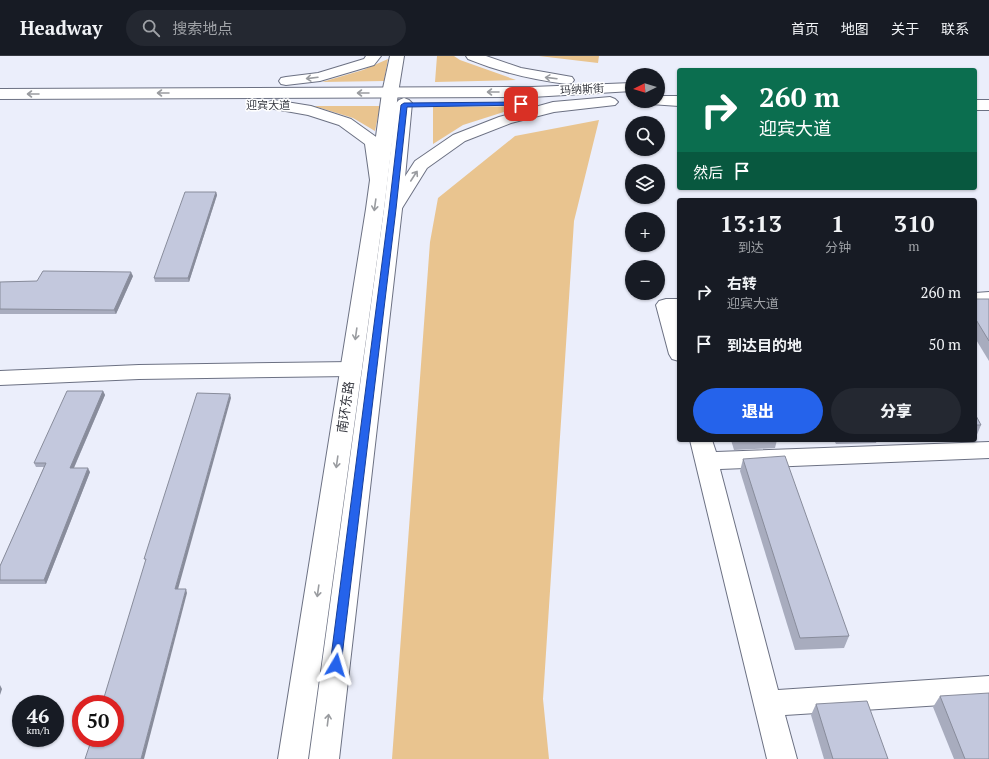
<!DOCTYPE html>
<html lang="zh">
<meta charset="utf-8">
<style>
:root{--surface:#171b24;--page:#242831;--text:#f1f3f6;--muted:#9ea1a6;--line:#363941;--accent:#2563eb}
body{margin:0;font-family:"PT Serif","Noto Sans SC",serif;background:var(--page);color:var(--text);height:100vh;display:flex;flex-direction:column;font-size:15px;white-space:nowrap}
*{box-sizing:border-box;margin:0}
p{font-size:13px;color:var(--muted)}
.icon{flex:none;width:22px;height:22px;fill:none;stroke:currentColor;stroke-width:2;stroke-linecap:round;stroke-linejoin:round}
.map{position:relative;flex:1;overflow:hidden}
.panel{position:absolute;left:677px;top:142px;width:300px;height:244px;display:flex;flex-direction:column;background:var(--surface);border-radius:4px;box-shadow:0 1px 3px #0004}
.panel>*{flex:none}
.hud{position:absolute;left:677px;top:12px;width:300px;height:122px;border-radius:4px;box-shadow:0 1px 3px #0004;background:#0b6e4f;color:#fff;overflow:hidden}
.needle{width:26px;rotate:265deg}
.buttons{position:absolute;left:625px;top:12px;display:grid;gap:8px}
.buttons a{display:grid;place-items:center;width:40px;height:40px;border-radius:50%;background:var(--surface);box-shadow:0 1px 3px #0004;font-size:20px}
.speed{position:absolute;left:12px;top:639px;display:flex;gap:8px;font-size:20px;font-weight:700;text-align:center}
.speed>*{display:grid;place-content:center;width:52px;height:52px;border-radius:50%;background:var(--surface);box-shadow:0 1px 3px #0004;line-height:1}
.speed small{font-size:10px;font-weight:400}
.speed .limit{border:6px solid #d22;background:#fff;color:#111}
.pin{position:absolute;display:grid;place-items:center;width:34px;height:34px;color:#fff;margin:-17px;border-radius:8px;box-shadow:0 2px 6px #0006}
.me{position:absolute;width:44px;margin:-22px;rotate:7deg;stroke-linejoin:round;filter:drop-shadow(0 0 3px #0008)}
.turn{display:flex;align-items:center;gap:14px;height:84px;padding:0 16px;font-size:18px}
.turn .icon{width:52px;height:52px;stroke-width:2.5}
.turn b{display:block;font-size:28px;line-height:34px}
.then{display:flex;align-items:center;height:38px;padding:0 16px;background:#0003;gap:8px;font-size:15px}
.eta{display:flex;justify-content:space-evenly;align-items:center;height:68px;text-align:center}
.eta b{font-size:24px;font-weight:800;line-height:28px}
.cta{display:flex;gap:8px;margin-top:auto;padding:8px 16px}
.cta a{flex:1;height:46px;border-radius:24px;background:var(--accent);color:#fff;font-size:16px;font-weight:800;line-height:46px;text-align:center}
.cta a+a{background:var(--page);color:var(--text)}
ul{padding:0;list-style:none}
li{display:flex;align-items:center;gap:12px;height:52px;padding:0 16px}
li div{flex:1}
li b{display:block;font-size:15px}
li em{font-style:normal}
header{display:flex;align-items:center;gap:24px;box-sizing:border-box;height:56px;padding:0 20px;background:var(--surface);border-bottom:1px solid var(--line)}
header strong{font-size:19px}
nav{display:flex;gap:22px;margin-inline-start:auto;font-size:14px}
.search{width:280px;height:36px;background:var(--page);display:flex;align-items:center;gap:10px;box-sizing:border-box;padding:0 14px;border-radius:22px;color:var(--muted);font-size:15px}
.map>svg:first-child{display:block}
.green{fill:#e9c48f}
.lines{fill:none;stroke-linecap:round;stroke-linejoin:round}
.minor-casing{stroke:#6c7183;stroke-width:2}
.secondary-casing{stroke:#6c7183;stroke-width:2}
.primary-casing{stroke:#6c7183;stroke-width:2}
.minor{fill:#fff;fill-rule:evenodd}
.secondary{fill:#fff;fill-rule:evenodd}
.primary{fill:#fff;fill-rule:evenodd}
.wall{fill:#a8acbe}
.shaded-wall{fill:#888c9b}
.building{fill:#c3c8dd;stroke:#888c9b}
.oneway{stroke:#9a9ca0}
.route{fill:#2563eb;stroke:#184099}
.labels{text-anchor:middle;stroke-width:3;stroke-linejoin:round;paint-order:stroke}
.far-street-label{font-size:11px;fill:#363840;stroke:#fff}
.street-label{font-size:13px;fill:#363840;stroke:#fff}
</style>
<header>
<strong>Headway</strong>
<div class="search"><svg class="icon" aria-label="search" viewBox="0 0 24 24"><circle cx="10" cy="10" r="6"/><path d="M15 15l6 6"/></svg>搜索地点</div>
<nav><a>首页</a><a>地图</a><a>关于</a><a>联系</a></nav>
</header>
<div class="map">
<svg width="989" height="703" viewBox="0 0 989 703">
<rect width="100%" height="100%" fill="#ebeefb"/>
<g class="green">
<polygon points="437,0 454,0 460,4 516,24 435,26"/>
<polygon points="539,0 599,0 598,7"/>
<polygon points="388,3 384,25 322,26 363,14"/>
<polygon points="314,50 380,50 375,75 353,62"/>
<polygon points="523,50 463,69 433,88 433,51"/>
<polygon points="599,64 574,165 543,643 549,703 392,703 430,186 438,142 515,80"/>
</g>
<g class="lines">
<defs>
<g id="minor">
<polygon points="989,236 989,248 975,249 975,237"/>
<polygon points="666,243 679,243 679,255 678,255 679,260 679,305 672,303 669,298 656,249 659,245"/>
<polygon points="351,306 358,308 362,313 358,318 351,320 139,323 0,329 0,315 139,309"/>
<polygon points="690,384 712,384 716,396 989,386 989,402 720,413 778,634 989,620 989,646 785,659 797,703 767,703"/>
</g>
<g id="secondary">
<polygon points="390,0 404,0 398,37 384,153 308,703 278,703 366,153 382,37"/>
<polygon points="404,42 409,44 412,47 402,153 339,703 309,703 384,153 396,47 399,44"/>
</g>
<g id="primary">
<polygon points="366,0 381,0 374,9 320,25 286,29 281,28 279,25 281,22 286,21 318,17 364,3"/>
<path d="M 466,0 L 486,0 L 521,12 L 572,21 L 574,24 L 572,27 L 567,28 C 533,24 500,16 468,3 Z"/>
<polygon points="632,27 632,35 532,41 0,43 0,33 532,31"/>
<polygon points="658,40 679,40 679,50 650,48 647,45 658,45"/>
<polygon points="610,41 615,43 618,46 615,49 554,56 511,67 465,85 427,112 399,157 393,158 387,157 384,153 415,105 453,79 499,61 553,46"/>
<polygon points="274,44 311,50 351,63 379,83 381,86 386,124 384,128 378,129 372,128 370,124 365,88 339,69 308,59 269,52 266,49 269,46"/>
<rect x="975" y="44" width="14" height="10"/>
</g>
</defs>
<use href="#minor" class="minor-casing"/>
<use href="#secondary" class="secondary-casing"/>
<use href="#primary" class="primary-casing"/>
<use href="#minor" class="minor"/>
<use href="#secondary" class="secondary"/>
<use href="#primary" class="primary"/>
</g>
<g class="wall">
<polygon points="216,136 217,139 189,226 155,226 154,222"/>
<polygon points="133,220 116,258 0,258 0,226 37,225"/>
<polygon points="975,243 989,243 989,305 975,282"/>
<polygon points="103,335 105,339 74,412 90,416 46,528 0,528 0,510 44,411 36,411 34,407"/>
<polygon points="975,358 981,369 976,381 975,381"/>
<polygon points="731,384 777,384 775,392 734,394"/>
<polygon points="834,384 877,384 876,387 836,388"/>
<polygon points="743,403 849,580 844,592 795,594 740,415"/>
<polygon points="940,640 989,703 954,703 933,651"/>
<polygon points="816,648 888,703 824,703 811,659"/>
</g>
<g class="shaded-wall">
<polygon points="216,136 217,139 189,226 188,222"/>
<polygon points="131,216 133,220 116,258 114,254"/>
<polygon points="103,335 105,339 72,416 70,412"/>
<polygon points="230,338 231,342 177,537 175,533"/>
<polygon points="88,412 90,416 46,528 44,524"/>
<polygon points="186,533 187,537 144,703 141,703"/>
<polygon points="0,629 2,633 0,639"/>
</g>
<g class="building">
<polygon points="185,136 216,136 188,222 154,222"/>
<polygon points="43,215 131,216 114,254 0,253 0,226 37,225"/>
<polygon points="975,243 989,243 989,285 975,262"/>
<polygon points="67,335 103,335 70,412 88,412 44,524 0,524 0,510 46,407 34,407"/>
<polygon points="197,337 230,338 175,533 186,533 141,703 85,703 92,682 115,682 115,648 102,648 146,503 144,503"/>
<polygon points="975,358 981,369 975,369"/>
<polygon points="785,400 849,580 800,582 743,403"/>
<polygon points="989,637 989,703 965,703 940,640"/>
<polygon points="867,645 888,703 833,703 816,648"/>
</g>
<defs><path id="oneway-shaft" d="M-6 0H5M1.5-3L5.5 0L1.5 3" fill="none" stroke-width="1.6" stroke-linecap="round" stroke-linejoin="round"/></defs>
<g class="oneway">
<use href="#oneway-shaft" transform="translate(312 22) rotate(173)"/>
<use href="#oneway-shaft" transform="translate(551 22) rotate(-173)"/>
<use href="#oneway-shaft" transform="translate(493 36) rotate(180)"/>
<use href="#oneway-shaft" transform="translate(163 37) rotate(180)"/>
<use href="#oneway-shaft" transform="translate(363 37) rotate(-180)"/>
<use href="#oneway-shaft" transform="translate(33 38) rotate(180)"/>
<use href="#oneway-shaft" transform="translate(414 120) rotate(-57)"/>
<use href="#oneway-shaft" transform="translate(375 149) rotate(98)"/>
<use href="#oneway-shaft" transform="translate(356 278) rotate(98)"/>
<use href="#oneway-shaft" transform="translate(337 406) rotate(98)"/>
<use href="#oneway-shaft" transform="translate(318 535) rotate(98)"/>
<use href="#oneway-shaft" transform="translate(328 664) rotate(-83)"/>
</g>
<polygon class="route" points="521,46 525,48 524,49 407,51 396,153 341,609 340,612 336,614 331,612 330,609 389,153 401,49 404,47"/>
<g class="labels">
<g class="far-street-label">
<text transform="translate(582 33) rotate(-3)" y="4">玛纳斯街</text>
<text x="268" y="53">迎宾大道</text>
</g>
<g class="street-label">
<text transform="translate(345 351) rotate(-82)" y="5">南环东路</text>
</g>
</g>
</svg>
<div class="buttons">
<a><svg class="needle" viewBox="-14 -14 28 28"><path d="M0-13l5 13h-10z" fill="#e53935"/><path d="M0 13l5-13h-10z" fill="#9ea1a6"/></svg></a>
<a><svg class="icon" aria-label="search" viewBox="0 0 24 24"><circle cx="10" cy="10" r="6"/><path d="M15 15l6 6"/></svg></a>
<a><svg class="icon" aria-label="layers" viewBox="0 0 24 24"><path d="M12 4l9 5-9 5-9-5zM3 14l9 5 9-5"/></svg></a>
<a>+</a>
<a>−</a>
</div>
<div class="speed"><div>46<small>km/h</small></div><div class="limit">50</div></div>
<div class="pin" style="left:521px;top:48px;background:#d93025"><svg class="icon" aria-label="arrive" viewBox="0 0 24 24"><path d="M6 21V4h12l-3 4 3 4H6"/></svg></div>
<svg class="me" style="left:336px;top:609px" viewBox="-20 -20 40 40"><path d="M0-17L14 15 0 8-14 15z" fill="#2563eb" stroke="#fff" stroke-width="4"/></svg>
<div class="hud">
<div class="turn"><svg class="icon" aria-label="right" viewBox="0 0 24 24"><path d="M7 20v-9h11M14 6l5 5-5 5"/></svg><div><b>260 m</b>迎宾大道</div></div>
<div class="then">然后<svg class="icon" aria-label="arrive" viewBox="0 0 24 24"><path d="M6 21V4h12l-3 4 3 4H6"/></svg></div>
</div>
<section class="panel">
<div class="eta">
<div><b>13:13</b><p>到达</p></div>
<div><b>1</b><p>分钟</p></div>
<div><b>310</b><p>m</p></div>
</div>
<ul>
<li><svg class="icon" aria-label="right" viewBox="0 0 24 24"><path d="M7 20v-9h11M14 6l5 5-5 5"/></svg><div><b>右转</b><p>迎宾大道</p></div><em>260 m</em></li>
<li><svg class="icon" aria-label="arrive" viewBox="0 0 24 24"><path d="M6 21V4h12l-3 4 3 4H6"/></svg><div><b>到达目的地</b></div><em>50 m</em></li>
</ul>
<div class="cta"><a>退出</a><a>分享</a></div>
</section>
</div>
